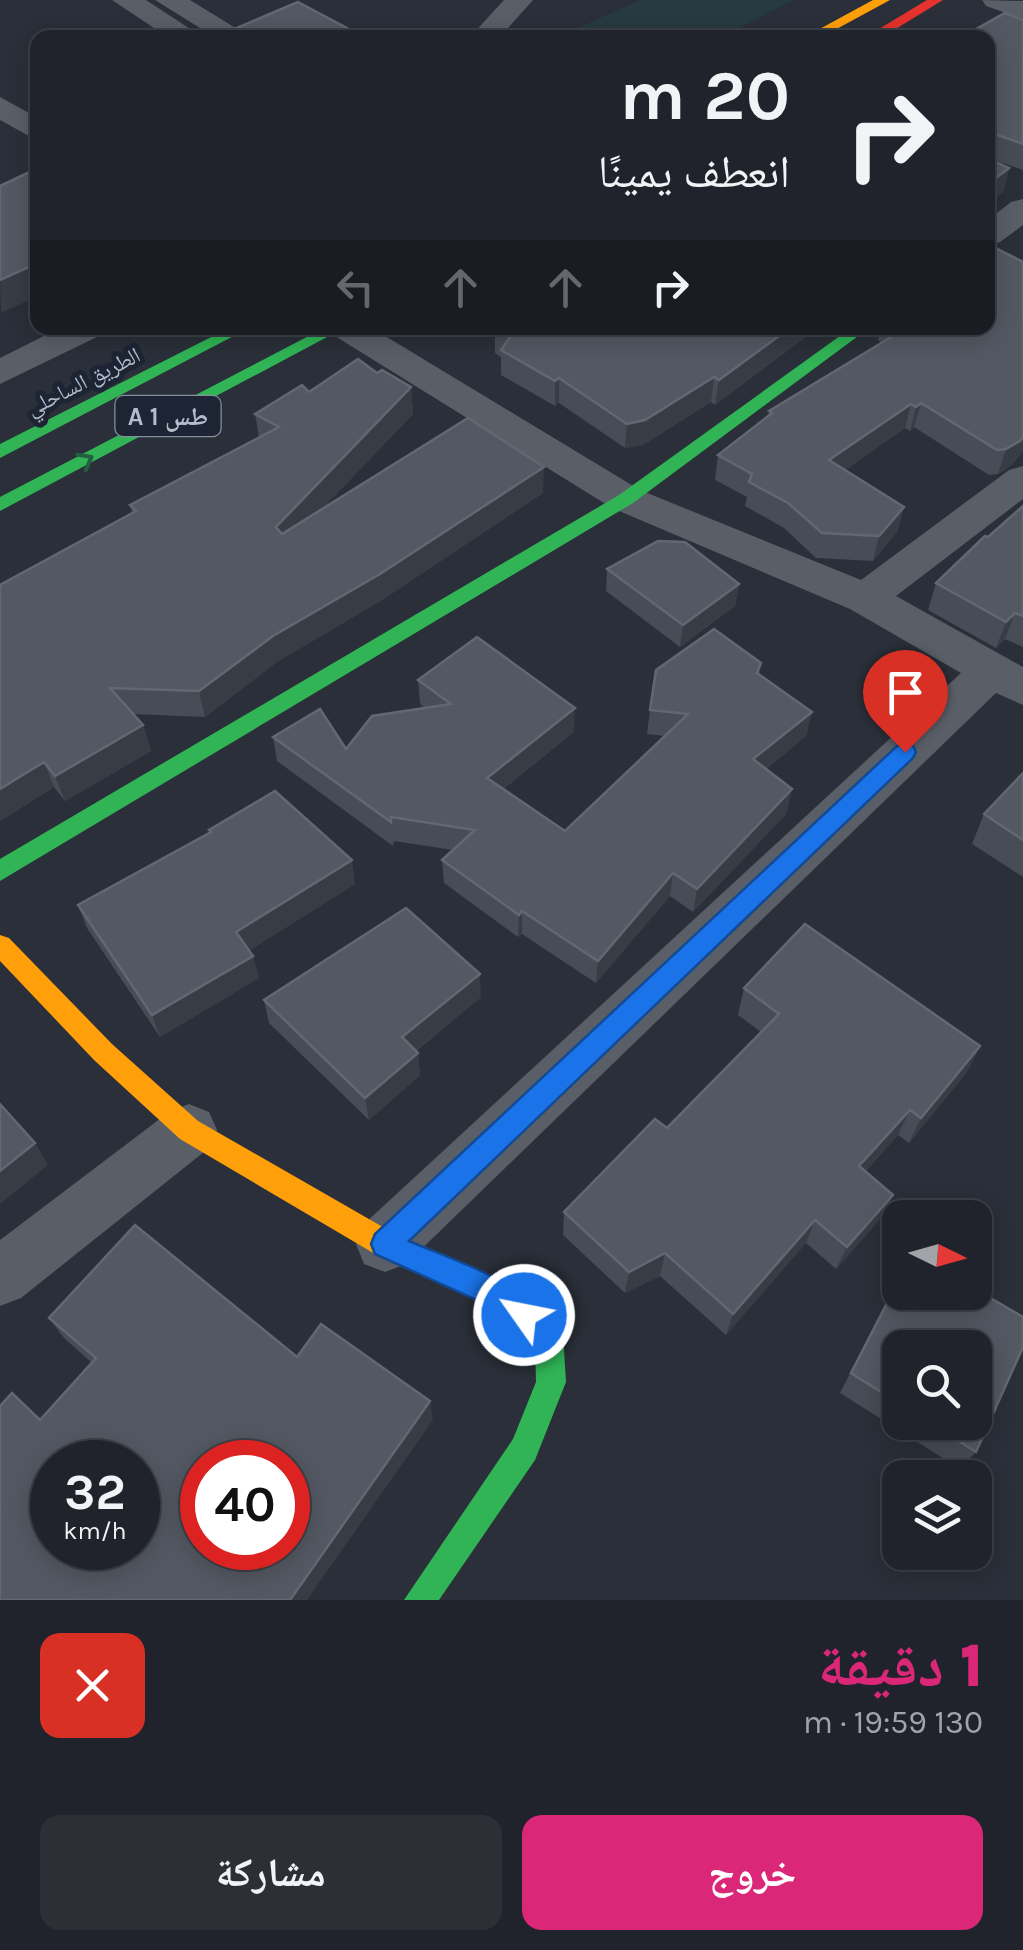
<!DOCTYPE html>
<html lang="ar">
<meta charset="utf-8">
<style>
:root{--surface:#20232b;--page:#2d2f37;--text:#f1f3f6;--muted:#a2a4a9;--line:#3d4047;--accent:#db2777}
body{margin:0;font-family:Karla,"Noto Naskh Arabic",sans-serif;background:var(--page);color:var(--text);direction:rtl;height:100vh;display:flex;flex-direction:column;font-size:38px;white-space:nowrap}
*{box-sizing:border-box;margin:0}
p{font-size:32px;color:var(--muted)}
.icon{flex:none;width:55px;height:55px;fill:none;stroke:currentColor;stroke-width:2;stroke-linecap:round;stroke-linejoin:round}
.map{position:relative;height:1600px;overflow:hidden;direction:ltr}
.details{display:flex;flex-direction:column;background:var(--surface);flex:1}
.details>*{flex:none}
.banner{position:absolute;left:30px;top:30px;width:965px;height:305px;border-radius:20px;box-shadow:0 5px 25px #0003,0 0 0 2px var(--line);direction:rtl;background:#20232b;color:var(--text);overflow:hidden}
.needle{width:65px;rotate:95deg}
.fabs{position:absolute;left:882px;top:1200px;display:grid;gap:20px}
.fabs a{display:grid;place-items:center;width:110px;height:110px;border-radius:20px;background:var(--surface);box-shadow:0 5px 25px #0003,0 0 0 2px var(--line);font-size:50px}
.speed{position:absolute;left:30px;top:1440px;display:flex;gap:20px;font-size:50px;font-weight:700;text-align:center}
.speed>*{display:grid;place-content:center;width:130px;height:130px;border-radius:50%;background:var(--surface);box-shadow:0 5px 25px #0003,0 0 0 2px var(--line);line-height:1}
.speed small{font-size:25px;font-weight:400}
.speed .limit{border:15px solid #d22;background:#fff;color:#111}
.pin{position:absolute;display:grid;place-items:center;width:85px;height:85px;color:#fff;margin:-102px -42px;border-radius:50% 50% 50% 0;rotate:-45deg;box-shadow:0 0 10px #0007}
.pin .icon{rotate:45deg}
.me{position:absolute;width:110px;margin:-55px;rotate:303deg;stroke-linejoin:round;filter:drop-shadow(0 0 8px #0008)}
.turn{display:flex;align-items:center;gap:35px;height:210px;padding:0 40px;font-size:45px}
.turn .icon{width:130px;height:130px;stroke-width:2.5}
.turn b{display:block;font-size:70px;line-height:85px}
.lanes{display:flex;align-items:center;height:95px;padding:0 40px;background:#0003;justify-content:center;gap:50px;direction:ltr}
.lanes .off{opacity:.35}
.round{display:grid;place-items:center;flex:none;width:105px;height:105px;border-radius:20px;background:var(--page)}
.head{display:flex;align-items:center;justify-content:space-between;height:170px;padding:0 40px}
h1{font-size:60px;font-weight:800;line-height:75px;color:var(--accent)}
.button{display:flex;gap:20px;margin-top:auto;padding:20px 40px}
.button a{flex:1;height:115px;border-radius:20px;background:var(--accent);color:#fff;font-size:40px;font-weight:800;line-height:115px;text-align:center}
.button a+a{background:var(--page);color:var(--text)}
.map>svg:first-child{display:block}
.green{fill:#273a3f}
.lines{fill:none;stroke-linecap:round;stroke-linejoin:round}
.street{fill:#5a5e67;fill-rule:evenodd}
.fast{fill:#30b455;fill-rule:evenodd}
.slow{fill:#ff9f0a;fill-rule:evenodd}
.jam{fill:#e5322d;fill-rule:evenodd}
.wall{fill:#474c56;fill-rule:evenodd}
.shaded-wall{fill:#373c45}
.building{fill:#535862;stroke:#626872;stroke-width:2.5;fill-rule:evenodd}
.oneway{stroke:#255e41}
.route{fill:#1a73e8;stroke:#114b97;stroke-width:2.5}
.labels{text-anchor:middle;stroke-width:10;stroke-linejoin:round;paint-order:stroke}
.far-street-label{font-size:22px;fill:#b4bbca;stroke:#1d2534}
.shield{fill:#1d2534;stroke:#878e9d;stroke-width:2.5}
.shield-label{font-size:25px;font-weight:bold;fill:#b4bbca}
</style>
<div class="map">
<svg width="1023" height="1600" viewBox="0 0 1023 1600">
<rect width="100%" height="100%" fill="#2a2f39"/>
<polygon class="green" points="640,0 794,0 721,37 558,37"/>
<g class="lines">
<g class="street">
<polygon points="112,0 146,0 204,38 169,38"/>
<polygon points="155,0 190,0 252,38 216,38"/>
<polygon points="504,0 533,0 499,38 469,38"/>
<polygon points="982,0 1023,1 1023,19 986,6"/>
<polygon points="0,97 38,118 38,141 0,120"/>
<polygon points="1023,199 1023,225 1000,242 988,245 988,220 1011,202"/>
<polygon points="60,328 104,328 99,336 0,384 0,358"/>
<polygon points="330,328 372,328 640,490 861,580 1009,470 1023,466 1023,499 896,596 1023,667 1023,705 996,693 406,1264 385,1272 364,1264 356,1244 364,1224 961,673 850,609 612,508 335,336"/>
<polygon points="189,1104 209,1112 217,1130 209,1148 21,1298 0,1306 0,1240 169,1112"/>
</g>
<g class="fast">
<polygon points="229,328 249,328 0,458 0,444"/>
<polygon points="324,328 344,328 0,511 0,497"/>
<polygon points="851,328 869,328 633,503 0,881 0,859 619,495"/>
<polygon points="443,1256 508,1285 559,1325 563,1335 566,1382 535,1460 439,1600 404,1600 513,1439 536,1382 535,1342 488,1305 433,1280 429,1270 433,1260"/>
</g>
<g class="slow">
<polygon points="873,0 890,0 820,38 803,38"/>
<polygon points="0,935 9,938 112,1044 198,1121 395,1234 453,1260 457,1270 453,1280 443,1284 375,1254 180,1139 94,1060 0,961"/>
</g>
<polygon class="jam" points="927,0 943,0 881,38 864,38"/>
</g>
<g class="wall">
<polygon points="1023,20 1023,170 991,159 1009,168 1003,192 988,203 988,38"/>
<polygon points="1023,262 1023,451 1012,465 998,474 989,475 914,427 910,431 905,428 845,470 904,507 897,532 873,561 816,558 784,528 745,506 747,497 715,480 718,455 769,416 769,411 882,343 878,340 881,328 988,328"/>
<polygon points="495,328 818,328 715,405 711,402 643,445 625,448 559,403 555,406 501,375 501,357 495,353"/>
<polygon points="377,373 411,387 413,414 323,508 543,493 382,600 277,662 205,717 133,714 143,725 151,751 65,801 54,787 0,821 0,585 132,513 130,505 259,437 255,414 309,392"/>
<polygon points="1023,506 1023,647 1005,639 996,648 928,610 936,583"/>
<polygon points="607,569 739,584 735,606 680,647 606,591"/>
<polygon points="761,663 759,675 812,712 806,736 766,769 787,813 693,912 670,896 596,983 522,934 518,937 444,883 442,860 453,850 394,841 393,846 277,761 273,737 346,749 425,708 420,704 418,680 574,732 503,789 565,831 665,736 647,734 650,710"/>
<polygon points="1023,773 1023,877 972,844 984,814"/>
<polygon points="209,830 355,884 250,950 259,978 160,1037 87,928 78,905 210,833"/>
<polygon points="744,988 980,1046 967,1072 909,1143 898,1135 865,1172 893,1195 881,1218 836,1269 806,1243 726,1335 660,1276 625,1293 563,1235 564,1212 667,1128 761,1032 738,1015"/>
<polygon points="481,997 416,1051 418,1053 420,1075 369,1120 269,1023 264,1000"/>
<path d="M 900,1275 L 900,1292 L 975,1292 L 975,1289 L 1023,1317 L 1023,1347 L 976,1452 L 960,1469 L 840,1393 ZM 900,1348 L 975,1348 L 975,1422 L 900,1422 Z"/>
<polygon points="49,1318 297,1357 433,1420 40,1420 92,1363 64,1338"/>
</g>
<g class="shaded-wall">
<polygon points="1009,168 1003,192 988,203 988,184"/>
<polygon points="38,263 38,296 1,313 0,280"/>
<polygon points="790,328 818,328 715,405 719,380"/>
<polygon points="714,377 711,402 643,445 625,448 627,424"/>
<polygon points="559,378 559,403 555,406 555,381"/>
<polygon points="411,387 413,414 280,553 276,527"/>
<polygon points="921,403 914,427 910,431 916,407"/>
<polygon points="911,404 905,428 824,485 829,460"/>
<polygon points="1023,437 1023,451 1012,465 998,474 1006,449"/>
<polygon points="544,467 543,493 382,600 277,662 205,717 199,691 273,636"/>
<polygon points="904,507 897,532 873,561 879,536"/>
<polygon points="739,584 735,606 680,647 683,625"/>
<polygon points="1015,613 1005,639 996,648 1006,622"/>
<polygon points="575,708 574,732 487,801 487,778"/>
<polygon points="812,712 806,736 748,783 753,759"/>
<polygon points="143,725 151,751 65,801 55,776"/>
<polygon points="44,762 54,787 0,821 0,789"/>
<polygon points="792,789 787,813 693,912 697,889"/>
<polygon points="352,860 355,884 242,955 236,932"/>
<polygon points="673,873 670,896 596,983 598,961"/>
<polygon points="522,911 522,934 518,937 519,915"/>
<polygon points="253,956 259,978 160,1037 152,1015"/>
<polygon points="480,974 481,997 404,1060 402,1037"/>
<polygon points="980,1046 967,1072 909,1143 921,1118"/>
<polygon points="418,1053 420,1075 369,1120 365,1098"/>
<polygon points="910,1110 898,1135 848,1190 859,1166"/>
<polygon points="35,1143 48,1165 0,1204 0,1171"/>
<polygon points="893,1195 881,1218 836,1269 847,1247"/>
<polygon points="815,1220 806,1243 726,1335 733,1314"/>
<polygon points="665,1253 660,1276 625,1293 629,1272"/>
<polygon points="430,1401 433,1420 307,1600 290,1600"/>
</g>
<g class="building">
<polygon points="298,2 366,38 213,38"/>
<polygon points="1005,13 1023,20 1023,144 992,133 991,160 1009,168 988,184 988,38 960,38"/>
<polygon points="38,168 38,263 0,280 0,186"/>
<polygon points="988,244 1023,262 1023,437 1020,441 1006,449 997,450 921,403 916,407 911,404 829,460 904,507 879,536 822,533 788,503 749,482 752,474 718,455 772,413 769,411 906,328 905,328 988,328"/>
<polygon points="495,328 790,328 719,380 714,377 645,420 627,424 559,378 555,381 501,350 510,337"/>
<polygon points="358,359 377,373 382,370 411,387 276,527 282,534 468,418 544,467 380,574 273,636 199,691 110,688 143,725 55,776 44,762 0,789 0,585 136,511 130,505 279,427 255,414 302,385 309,392"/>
<polygon points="1023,506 1023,616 1015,613 1006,622 936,583 985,536 988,537"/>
<polygon points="658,541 685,542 739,584 683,625 607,569"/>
<polygon points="714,629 761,663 757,673 812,712 753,759 792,789 697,889 673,873 598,961 522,911 519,915 442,860 475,830 391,817 391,822 273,737 320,709 346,749 372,716 451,704 418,680 477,637 575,708 487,778 565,831 688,714 650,710 656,670"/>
<polygon points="1023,773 1023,840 984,814"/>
<polygon points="275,791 352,860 236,932 253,956 152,1015 78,905 211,832 209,830"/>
<polygon points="406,908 480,974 402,1037 418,1053 365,1098 264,1000"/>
<polygon points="805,924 980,1046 921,1118 910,1110 859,1166 893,1195 847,1247 815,1220 733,1314 665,1253 629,1272 564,1212 655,1119 667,1128 779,1014 744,988"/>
<polygon points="0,1104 35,1143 0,1171"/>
<path d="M 135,1225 L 297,1357 L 321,1324 L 430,1401 L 290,1600 L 0,1600 L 0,1406 L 12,1393 L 40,1420 L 96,1358 L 49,1318 ZM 52,1462 L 138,1462 L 138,1548 L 52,1548 ZM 202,1462 L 288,1462 L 288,1548 L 202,1548 Z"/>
<polygon points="900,1278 900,1292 975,1292 975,1289 1023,1317 1023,1347 976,1452 929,1422 975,1422 975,1348 900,1348 900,1404 851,1373"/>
</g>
<defs><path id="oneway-chevron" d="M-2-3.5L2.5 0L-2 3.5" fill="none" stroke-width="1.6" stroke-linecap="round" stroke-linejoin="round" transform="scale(2.5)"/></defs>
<use class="oneway" href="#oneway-chevron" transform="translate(86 460) rotate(-28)"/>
<path class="route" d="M 905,743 L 913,746 L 916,752 L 913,758 L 409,1241 C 442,1256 524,1281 538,1315 L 534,1325 L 524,1330 L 488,1305 L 375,1254 L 371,1244 L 375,1234 L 897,746 Z"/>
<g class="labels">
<g class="far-street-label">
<text transform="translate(83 381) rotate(-27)" y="8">الطريق الساحلي</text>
</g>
<rect class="shield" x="115.5" y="396" width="105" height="40" rx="8"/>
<g class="shield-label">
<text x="168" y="425">A 1 طس</text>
</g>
</g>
</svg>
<div class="fabs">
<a><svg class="needle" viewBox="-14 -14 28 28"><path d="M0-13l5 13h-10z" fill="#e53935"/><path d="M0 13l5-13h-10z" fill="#a2a4a9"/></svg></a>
<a><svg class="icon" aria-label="search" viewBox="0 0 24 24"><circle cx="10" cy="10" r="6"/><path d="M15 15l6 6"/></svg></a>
<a><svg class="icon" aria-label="layers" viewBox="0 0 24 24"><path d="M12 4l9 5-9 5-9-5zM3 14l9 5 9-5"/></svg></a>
</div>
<div class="speed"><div>32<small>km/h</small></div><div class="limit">40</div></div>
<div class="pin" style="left:905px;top:752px;background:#d93025"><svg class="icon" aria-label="arrive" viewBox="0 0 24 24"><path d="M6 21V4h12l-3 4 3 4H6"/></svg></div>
<svg class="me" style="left:524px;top:1315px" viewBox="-20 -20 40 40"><circle r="17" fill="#1a73e8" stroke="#fff" stroke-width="3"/><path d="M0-11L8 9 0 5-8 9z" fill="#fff"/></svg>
<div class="banner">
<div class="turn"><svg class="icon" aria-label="right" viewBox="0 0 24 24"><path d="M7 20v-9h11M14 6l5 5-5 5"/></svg><div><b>20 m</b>انعطف يمينًا</div></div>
<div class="lanes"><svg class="icon off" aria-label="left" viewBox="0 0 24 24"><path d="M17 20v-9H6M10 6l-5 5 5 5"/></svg><svg class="icon off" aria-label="ahead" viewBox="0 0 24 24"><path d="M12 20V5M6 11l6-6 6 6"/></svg><svg class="icon off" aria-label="ahead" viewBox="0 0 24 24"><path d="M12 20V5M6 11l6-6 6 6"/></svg><svg class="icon" aria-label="right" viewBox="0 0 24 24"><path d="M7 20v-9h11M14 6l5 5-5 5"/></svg></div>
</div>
</div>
<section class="details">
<div class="head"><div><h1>1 دقيقة</h1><p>130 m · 19:59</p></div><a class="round" style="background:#d93025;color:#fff"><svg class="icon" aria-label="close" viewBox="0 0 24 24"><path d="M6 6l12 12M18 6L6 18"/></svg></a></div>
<div class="button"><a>خروج</a><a>مشاركة</a></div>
</section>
